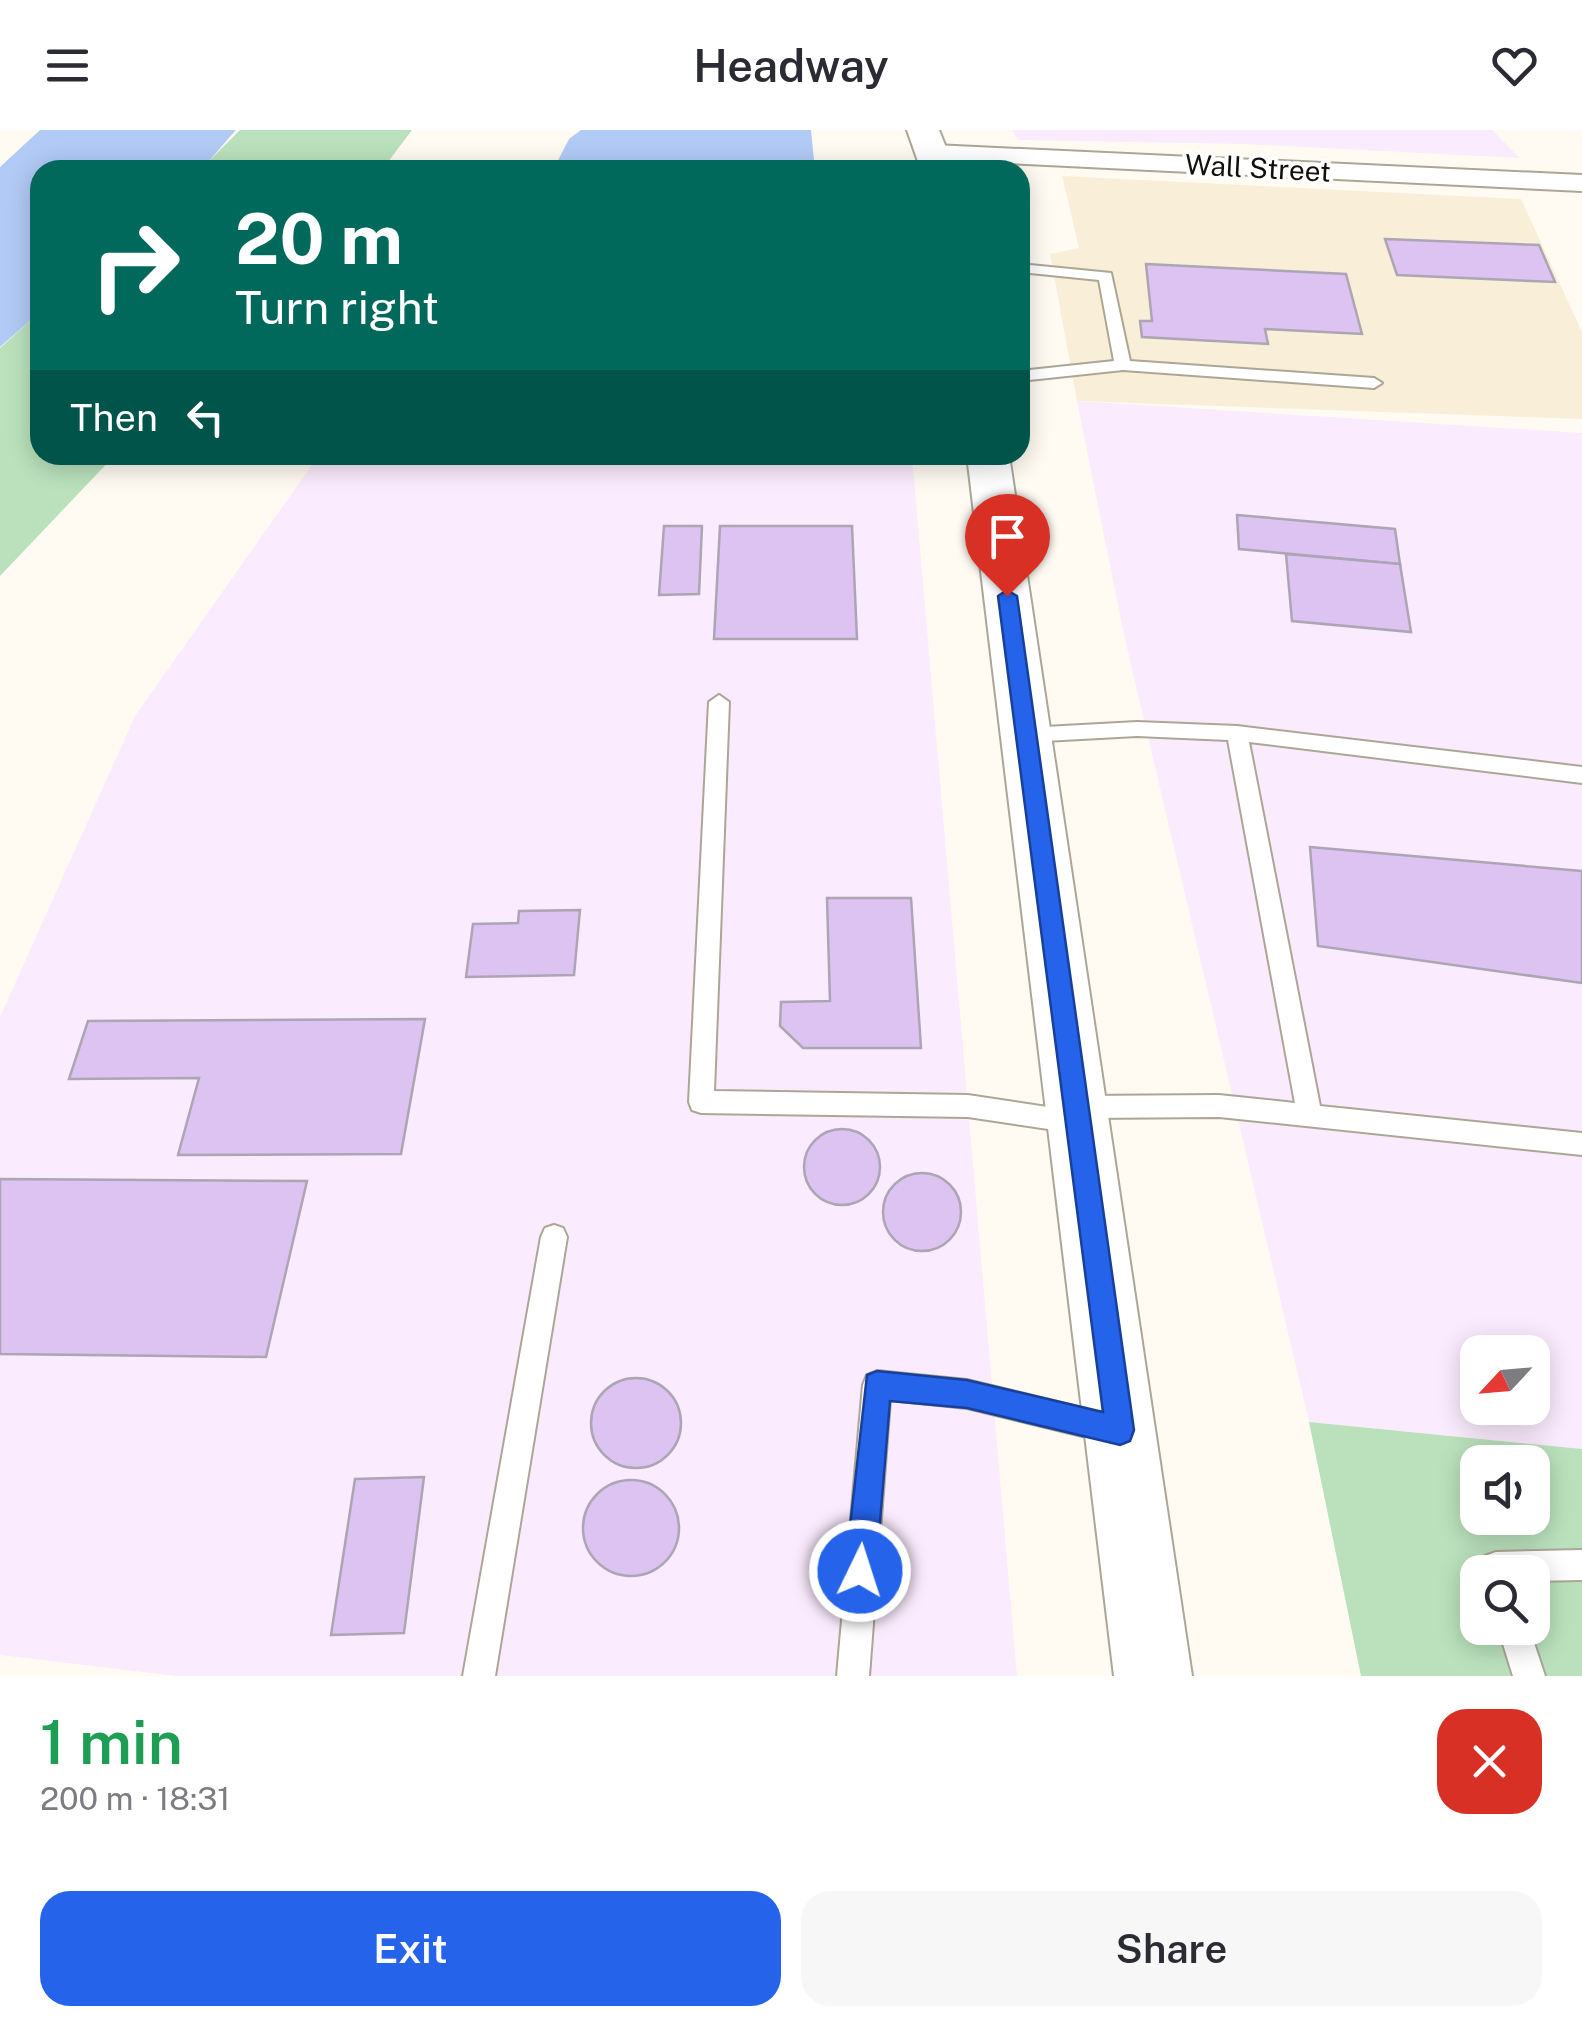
<!DOCTYPE html>
<meta charset="utf-8">
<style>
:root{--surface:#fff;--page:#f7f7f7;--text:#2b2b33;--muted:#7c7c81;--accent:#2563eb}
body{margin:0;font-family:"Public Sans",sans-serif;background:var(--page);color:var(--text);height:100vh;display:flex;flex-direction:column;font-size:38px;white-space:nowrap}
*{box-sizing:border-box;margin:0}
p{font-size:32px;color:var(--muted)}
.icon{flex:none;width:55px;height:55px;fill:none;stroke:currentColor;stroke-width:2;stroke-linecap:round;stroke-linejoin:round}
.map{position:relative;height:1546px;overflow:hidden}
.side{display:flex;flex-direction:column;background:var(--surface);flex:1}
.side>*{flex:none}
.banner{position:absolute;left:30px;top:30px;width:1000px;height:305px;border-radius:30px;box-shadow:0 5px 25px #0003;background:#00695c;color:#fff;overflow:hidden}
.needle{width:65px;rotate:244deg}
.fabs{position:absolute;left:1460px;top:1205px;display:grid;gap:20px}
.fabs a{display:grid;place-items:center;width:90px;height:90px;border-radius:20px;background:var(--surface);box-shadow:0 5px 25px #0003;font-size:50px}
.pin{position:absolute;display:grid;place-items:center;width:85px;height:85px;color:#fff;margin:-102px -42px;border-radius:50% 50% 50% 0;rotate:-45deg;box-shadow:0 0 10px #0007}
.pin .icon{rotate:45deg}
.me{position:absolute;width:110px;margin:-55px;rotate:4deg;stroke-linejoin:round;filter:drop-shadow(0 0 8px #0008)}
.turn{display:flex;align-items:center;gap:35px;height:210px;padding:0 40px;font-size:45px}
.turn .icon{width:130px;height:130px;stroke-width:2.5}
.turn b{display:block;font-size:70px;line-height:85px}
.then{display:flex;align-items:center;height:95px;padding:0 40px;background:#0003;gap:20px;font-size:38px}
.round{display:grid;place-items:center;flex:none;width:105px;height:105px;border-radius:30px;background:var(--page)}
.head{display:flex;align-items:center;justify-content:space-between;height:170px;padding:0 40px}
h1{font-size:60px;font-weight:600;line-height:75px;color:#1e9e55}
.cta{display:flex;gap:20px;margin-top:auto;padding:20px 40px}
.cta a{flex:1;height:115px;border-radius:30px;background:var(--accent);color:#fff;font-size:40px;font-weight:600;line-height:115px;text-align:center}
.cta a+a{background:var(--page);color:var(--text)}
header{display:flex;justify-content:space-between;align-items:center;height:130px;padding:0 40px;background:var(--surface);font-size:45px;font-weight:600}
.map>svg:first-child{display:block}
.built{fill:#f9efd8}
.industrial{fill:#fbebfe;fill-rule:evenodd}
.green{fill:#bae1bc;fill-rule:evenodd}
.water{fill:#b2caf6}
.building{fill:#ddc3f1;stroke:#aca5b3;stroke-width:2.5}
.lines{fill:none;stroke-linecap:round;stroke-linejoin:round}
.service-casing{stroke:#aca697;stroke-width:4}
.minor-casing{stroke:#aca697;stroke-width:4}
.secondary-casing{stroke:#aca697;stroke-width:4}
.service{fill:#fff;fill-rule:evenodd}
.minor{fill:#fff;fill-rule:evenodd}
.secondary{fill:#fff;fill-rule:evenodd}
.route{fill:#2563eb;stroke:#184099;stroke-width:2.5}
.labels{text-anchor:middle;stroke-width:8;stroke-linejoin:round;paint-order:stroke}
.far-street-label{font-size:28px;fill:#12100b;stroke:#fff}
</style>
<header><svg class="icon" aria-label="menu" viewBox="0 0 24 24"><path d="M4 6h16M4 12h16M4 18h16"/></svg>Headway<svg class="icon" aria-label="heart" viewBox="0 0 24 24"><path d="M12 20l-8-8c-3-5 5-10 8-4 3-6 11-1 8 4z"/></svg></header>
<div class="map">
<svg width="1582" height="1546" viewBox="0 0 1582 1546">
<rect width="100%" height="100%" fill="#fffbf2"/>
<polygon class="built" points="1062,46 1521,69 1582,202 1582,289 1077,271 1050,124 1079,118"/>
<g class="industrial">
<polygon points="1012,0 1492,0 1520,28 1243,14 1018,10"/>
<path d="M 1077,271 L 1582,303 L 1582,1319 L 1309,1292 L 1124,505 ZM 1478,1222 L 1532,1222 L 1532,1278 L 1478,1278 Z"/>
<polygon points="319,325 912,325 1017,1546 177,1546 0,1525 0,887 135,586"/>
</g>
<g class="green">
<polygon points="240,0 412,0 382,40 200,40"/>
<polygon points="40,182 40,325 115,325 0,446 0,218"/>
<path d="M 1309,1292 L 1582,1319 L 1582,1546 L 1361,1546 ZM 1478,1332 L 1532,1332 L 1532,1388 L 1478,1388 ZM 1478,1442 L 1532,1442 L 1532,1498 L 1478,1498 Z"/>
</g>
<g class="water">
<polygon points="40,0 236,0 201,40 40,40 40,182 0,217 0,37"/>
<polygon points="581,0 811,0 815,40 553,40 569,9"/>
</g>
<g class="building">
<polygon points="1385,109 1539,115 1555,152 1397,145"/>
<polygon points="1146,134 1346,144 1362,204 1265,199 1268,214 1142,207 1140,191 1152,191"/>
<polygon points="1237,385 1395,399 1400,434 1239,419"/>
<polygon points="664,396 702,396 699,464 659,465"/>
<polygon points="720,396 852,396 857,509 714,509"/>
<polygon points="1286,424 1400,434 1411,502 1292,491"/>
<polygon points="1310,717 1582,741 1582,853 1318,816"/>
<polygon points="827,768 911,768 921,918 803,918 780,896 781,872 830,871"/>
<polygon points="580,780 574,845 466,847 473,794 518,793 519,781"/>
<polygon points="425,889 401,1024 178,1025 199,948 69,949 88,891"/>
<circle cx="842" cy="1037" r="38"/>
<circle cx="922" cy="1082" r="39"/>
<polygon points="0,1049 307,1051 266,1227 0,1224"/>
<circle cx="636" cy="1293" r="45"/>
<polygon points="424,1347 404,1503 331,1505 355,1349"/>
<circle cx="631" cy="1398" r="48"/>
</g>
<g class="lines">
<defs>
<g id="service">
<polygon points="1020,134 1111,143 1130,231 1374,248 1382,253 1374,258 1123,240 1020,251 1020,241 1114,231 1099,150 1020,142"/>
<polygon points="719,565 729,572 714,961 968,965 1067,980 1069,969 1078,966 1219,965 1295,973 1228,610 1137,606 1026,612 1016,605 1026,598 1137,592 1237,596 1582,637 1582,653 1249,612 1320,976 1582,1003 1582,1025 1219,987 1086,988 1084,1000 1075,1003 968,987 701,983 692,980 689,972 709,572"/>
<polygon points="554,1095 563,1098 567,1107 495,1546 463,1546 541,1107 545,1098"/>
<polygon points="877,1241 967,1250 1111,1285 1121,1289 1125,1299 1121,1309 1111,1313 967,1278 890,1270 869,1546 837,1546 863,1255 867,1245"/>
<polygon points="1582,1420 1582,1450 1532,1451 1532,1442 1482,1442 1485,1426 1496,1422"/>
<polygon points="1498,1498 1529,1498 1545,1546 1513,1546"/>
</g>
<polygon id="minor" points="934,15 1582,45 1582,61 924,29 921,23 924,17"/>
<g id="secondary">
<polygon points="907,0 939,0 955,40 921,40"/>
<polygon points="967,325 1009,325 1192,1546 1114,1546"/>
</g>
</defs>
<use href="#service" class="service-casing"/>
<use href="#minor" class="minor-casing"/>
<use href="#secondary" class="secondary-casing"/>
<use href="#service" class="service"/>
<use href="#minor" class="minor"/>
<use href="#secondary" class="secondary"/>
</g>
<polygon class="route" points="1007,460 1017,466 1134,1300 1130,1311 1120,1315 967,1278 890,1271 876,1441 871,1452 860,1457 850,1452 845,1441 867,1245 877,1241 967,1250 1103,1282 998,466"/>
<g class="labels">
<g class="far-street-label">
<text transform="translate(1258 38) rotate(3)" y="10">Wall Street</text>
</g>
</g>
</svg>
<div class="fabs">
<a><svg class="needle" viewBox="-14 -14 28 28"><path d="M0-13l5 13h-10z" fill="#e53935"/><path d="M0 13l5-13h-10z" fill="#7c7c81"/></svg></a>
<a><svg class="icon" aria-label="sound" viewBox="0 0 24 24"><path d="M4 9h4l5-4v14l-5-4H4zM17 9q2 3 0 6"/></svg></a>
<a><svg class="icon" aria-label="search" viewBox="0 0 24 24"><circle cx="10" cy="10" r="6"/><path d="M15 15l6 6"/></svg></a>
</div>
<div class="pin" style="left:1007px;top:466px;background:#d93025"><svg class="icon" aria-label="arrive" viewBox="0 0 24 24"><path d="M6 21V4h12l-3 4 3 4H6"/></svg></div>
<svg class="me" style="left:860px;top:1441px" viewBox="-20 -20 40 40"><circle r="17" fill="#2563eb" stroke="#fff" stroke-width="3"/><path d="M0-11L8 9 0 5-8 9z" fill="#fff"/></svg>
<div class="banner">
<div class="turn"><svg class="icon" aria-label="right" viewBox="0 0 24 24"><path d="M7 20v-9h11M14 6l5 5-5 5"/></svg><div><b>20 m</b>Turn right</div></div>
<div class="then">Then<svg class="icon" aria-label="left" viewBox="0 0 24 24"><path d="M17 20v-9H6M10 6l-5 5 5 5"/></svg></div>
</div>
</div>
<section class="side">
<div class="head"><div><h1>1 min</h1><p>200 m · 18:31</p></div><a class="round" style="background:#d93025;color:#fff"><svg class="icon" aria-label="close" viewBox="0 0 24 24"><path d="M6 6l12 12M18 6L6 18"/></svg></a></div>
<div class="cta"><a>Exit</a><a>Share</a></div>
</section>
